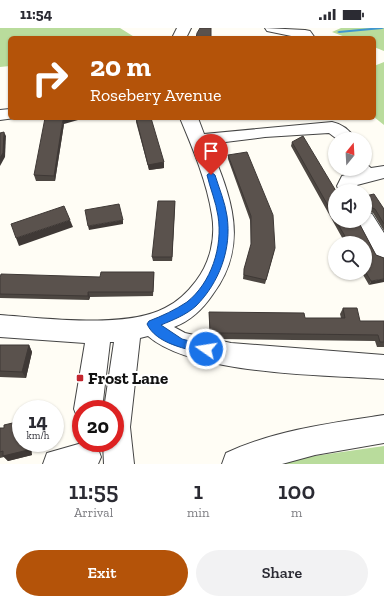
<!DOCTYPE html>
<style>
:root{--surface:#fff;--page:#f2f2f3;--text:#2b2b33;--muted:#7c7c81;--accent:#b45309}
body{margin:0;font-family:"Zilla Slab",serif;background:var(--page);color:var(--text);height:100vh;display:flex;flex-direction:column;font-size:15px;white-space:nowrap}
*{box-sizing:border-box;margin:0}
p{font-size:13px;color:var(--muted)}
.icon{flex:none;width:22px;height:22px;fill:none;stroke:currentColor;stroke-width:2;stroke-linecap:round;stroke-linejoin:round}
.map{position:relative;height:436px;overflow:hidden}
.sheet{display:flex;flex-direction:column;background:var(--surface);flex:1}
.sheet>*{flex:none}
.guide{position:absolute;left:8px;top:8px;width:368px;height:84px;border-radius:6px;box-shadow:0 1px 3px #0004;background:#b45309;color:#fff;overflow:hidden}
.needle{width:26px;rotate:18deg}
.tools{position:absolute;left:328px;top:104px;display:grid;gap:8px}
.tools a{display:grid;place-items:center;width:44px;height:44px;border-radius:50%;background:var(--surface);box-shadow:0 1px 3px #0004;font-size:20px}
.speed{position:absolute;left:12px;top:372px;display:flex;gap:8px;font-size:20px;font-weight:700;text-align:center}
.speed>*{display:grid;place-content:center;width:52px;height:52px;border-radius:50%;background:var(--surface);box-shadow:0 1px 3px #0004;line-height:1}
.speed small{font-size:10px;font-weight:400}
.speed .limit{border:6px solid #d22;background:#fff;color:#111}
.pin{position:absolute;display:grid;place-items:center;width:34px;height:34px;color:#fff;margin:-41px -17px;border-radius:50% 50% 50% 0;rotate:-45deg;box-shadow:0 0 4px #0007}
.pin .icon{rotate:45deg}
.me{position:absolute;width:44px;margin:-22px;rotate:283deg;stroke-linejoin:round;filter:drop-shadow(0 0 3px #0008)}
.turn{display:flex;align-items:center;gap:14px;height:84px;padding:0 16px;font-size:18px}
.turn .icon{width:52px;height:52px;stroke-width:2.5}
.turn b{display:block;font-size:28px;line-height:34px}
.eta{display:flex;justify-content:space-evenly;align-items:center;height:68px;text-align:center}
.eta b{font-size:24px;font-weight:600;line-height:28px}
.primary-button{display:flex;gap:8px;margin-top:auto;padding:8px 16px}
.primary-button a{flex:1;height:46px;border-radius:24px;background:var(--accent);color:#fff;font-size:16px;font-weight:600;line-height:46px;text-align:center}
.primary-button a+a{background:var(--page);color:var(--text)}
.status{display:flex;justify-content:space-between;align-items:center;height:28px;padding:0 20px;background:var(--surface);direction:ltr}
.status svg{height:11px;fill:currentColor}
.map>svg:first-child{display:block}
.forest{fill:#b9dc9c}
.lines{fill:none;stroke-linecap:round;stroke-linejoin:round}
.stream{fill:#3f96cf;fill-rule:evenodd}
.minor-casing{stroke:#444;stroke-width:2}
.minor{fill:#fff;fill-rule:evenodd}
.wall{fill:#4d4742}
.shaded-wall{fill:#3f3936}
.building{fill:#5a524d;stroke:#3f3936}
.route{fill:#1a73e8;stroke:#114b97}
.poi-dot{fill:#c4262e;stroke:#fff;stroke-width:1.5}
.labels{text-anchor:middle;stroke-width:4;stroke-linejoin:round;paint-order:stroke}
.near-poi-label{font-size:17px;font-weight:bold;fill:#111;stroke:#fff;text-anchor:start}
</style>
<div class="status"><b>11:54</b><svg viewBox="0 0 49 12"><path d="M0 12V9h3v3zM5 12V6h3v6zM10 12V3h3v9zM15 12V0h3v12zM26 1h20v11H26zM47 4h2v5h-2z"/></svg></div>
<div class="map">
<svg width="384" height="436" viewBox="0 0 384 436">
<rect width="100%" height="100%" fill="#fffdf5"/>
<g class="forest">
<polygon points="0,0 120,0 136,10 10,10 10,38 0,39"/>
<polygon points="341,0 384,0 384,23 374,19 374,10 348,10 332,4"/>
<polygon points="384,34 384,97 374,89 374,38"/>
<polygon points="384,418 384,436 280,436 293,431"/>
</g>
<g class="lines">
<polygon class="stream" points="371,0 384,0 382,1 339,5 337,4 339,3"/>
<defs>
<g id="minor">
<polygon points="177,0 191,0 186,10 172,10"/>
<polygon points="265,0 305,2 310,3 315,10 301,10 267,3"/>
<polygon points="10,81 10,90 15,90 0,92 0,82"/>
<path d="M 180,90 L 198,90 L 204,106 L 332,94 C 342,96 350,102 355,111 L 337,111 L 329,105 L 265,109 L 209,116 C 231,168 250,216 213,266 C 203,281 190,293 174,299 L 185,305 L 231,315 L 384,327 L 384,351 C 324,347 193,347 148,308 L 140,310 L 130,399 L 134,436 L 104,436 L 103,415 L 115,415 L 115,381 L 104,381 L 114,314 L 110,314 L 102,381 L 81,381 L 81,392 L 78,391 L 74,381 L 85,315 L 0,309 L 0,287 C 44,290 126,301 165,280 C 177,274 187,265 196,253 C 210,235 216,210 212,187 C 207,154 193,121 180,90 Z"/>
<polygon points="365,135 371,140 384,138 384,150 357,157 359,163 339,163 337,158 342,148 354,144 352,141 365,141"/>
<polygon points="365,183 372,186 384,205 384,233 376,230 356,193 365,193"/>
<path d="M 384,387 L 384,415 L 315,427 L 282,436 L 222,436 L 226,425 C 275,402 331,395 384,387 Z"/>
<polygon points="82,415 88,415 97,418 101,429 98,436 43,436 47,425"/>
</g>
</defs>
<use href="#minor" class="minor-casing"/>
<use href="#minor" class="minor"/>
</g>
<g class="wall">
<polygon points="136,90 153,90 151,91 164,140 149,142 136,94"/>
<polygon points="64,96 55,153 36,153 34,147"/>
<polygon points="292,114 335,163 335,193 358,193 376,227 384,230 369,257 362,245 365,245 365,215 345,215 291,118"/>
<polygon points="228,127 274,224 265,256 243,251 244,241 251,218 250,192 228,131"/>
<polygon points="365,168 384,181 384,203 373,185 366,182"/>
<polygon points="175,173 172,233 153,233 152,229"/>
<polygon points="154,244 154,249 153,268 90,269 89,272 0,270 0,250 100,249"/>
<polygon points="343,280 360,293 384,293 384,319 377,319 375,313 219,311 210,309 209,284 305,290 341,290 340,286"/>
<polygon points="0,317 29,317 32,324 26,350 0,349"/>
<polygon points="0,400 32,427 8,433 4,429 0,430"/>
</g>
<g class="shaded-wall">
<polygon points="66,90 85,90 64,96 55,153 54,148 63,91"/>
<polygon points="4,104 6,108 5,129 0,138 0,130"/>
<polygon points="164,134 164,140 149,142 148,137"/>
<polygon points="175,173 175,177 172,233 172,229"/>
<polygon points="70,192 73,199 19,218 16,210"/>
<polygon points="123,192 123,196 89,202 88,198"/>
<polygon points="384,251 384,254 369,257 371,253"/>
<polygon points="88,264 90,269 89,272 88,268"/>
<polygon points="29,317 32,324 26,350 22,344"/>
<polygon points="28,415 31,415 32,427 8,433 3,428"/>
</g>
<g class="building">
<polygon points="200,0 211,0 211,10 196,10 197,5"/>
<polygon points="45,90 66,90 63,91 54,148 34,147"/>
<polygon points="136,90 151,90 164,134 148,137"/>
<polygon points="4,104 3,125 0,130 0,105"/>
<polygon points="303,108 336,163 335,163 335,190 292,114"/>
<polygon points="247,124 273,187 275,220 266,252 244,247 244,241 251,216 251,188 228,127"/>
<polygon points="374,166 384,181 384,196 375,181 367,178 365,179 365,187 365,168"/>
<polygon points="158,173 175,173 172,229 152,229"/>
<polygon points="119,176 123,192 88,198 85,182"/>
<polygon points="64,178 70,192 16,210 11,196"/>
<polygon points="336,193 358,193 376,227 384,230 384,251 371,253 365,243 365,215 349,215"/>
<polygon points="101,244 154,244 153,264 88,264 88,268 0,266 0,250 1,246 100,249"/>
<polygon points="343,280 357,280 360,293 384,293 384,314 380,314 378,307 220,305 210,303 209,284 304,285 305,290 345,290"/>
<polygon points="0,317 29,317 22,344 0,343"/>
<polygon points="21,393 21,415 28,415 28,422 3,428 3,423 0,424 0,400 4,400 4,397"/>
</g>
<path class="route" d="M 211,144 L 215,147 C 219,160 225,174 227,188 C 232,221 219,255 196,278 C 186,287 173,292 161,297 L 182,311 L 209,318 L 211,321 L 209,324 L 206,326 C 187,321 156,316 147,296 L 149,293 C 162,288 175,282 187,274 C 211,255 223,219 218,188 C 216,174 210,160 207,147 Z"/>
<rect class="poi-dot" x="76" y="346" width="8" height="8" rx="2"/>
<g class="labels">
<g class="near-poi-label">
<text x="88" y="356">Frost Lane</text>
</g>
</g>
</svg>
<div class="tools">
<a><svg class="needle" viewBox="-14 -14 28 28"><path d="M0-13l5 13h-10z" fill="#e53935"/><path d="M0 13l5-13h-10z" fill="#7c7c81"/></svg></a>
<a><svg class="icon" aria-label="sound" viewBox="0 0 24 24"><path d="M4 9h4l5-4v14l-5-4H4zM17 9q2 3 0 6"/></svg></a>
<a><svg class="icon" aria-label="search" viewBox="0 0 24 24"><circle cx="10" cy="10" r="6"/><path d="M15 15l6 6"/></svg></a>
</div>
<div class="speed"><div>14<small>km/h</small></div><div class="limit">20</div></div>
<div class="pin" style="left:211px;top:147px;background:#d93025"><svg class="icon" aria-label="arrive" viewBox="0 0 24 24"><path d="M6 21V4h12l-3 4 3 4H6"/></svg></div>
<svg class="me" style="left:206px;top:321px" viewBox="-20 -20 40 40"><circle r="17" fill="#1a73e8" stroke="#fff" stroke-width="3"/><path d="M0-11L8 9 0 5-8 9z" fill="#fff"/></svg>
<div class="guide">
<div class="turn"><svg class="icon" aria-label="right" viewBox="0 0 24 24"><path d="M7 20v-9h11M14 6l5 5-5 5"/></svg><div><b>20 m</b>Rosebery Avenue</div></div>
</div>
</div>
<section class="sheet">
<div class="eta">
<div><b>11:55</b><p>Arrival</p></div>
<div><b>1</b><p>min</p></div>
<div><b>100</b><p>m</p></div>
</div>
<div class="primary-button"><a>Exit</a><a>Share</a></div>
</section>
